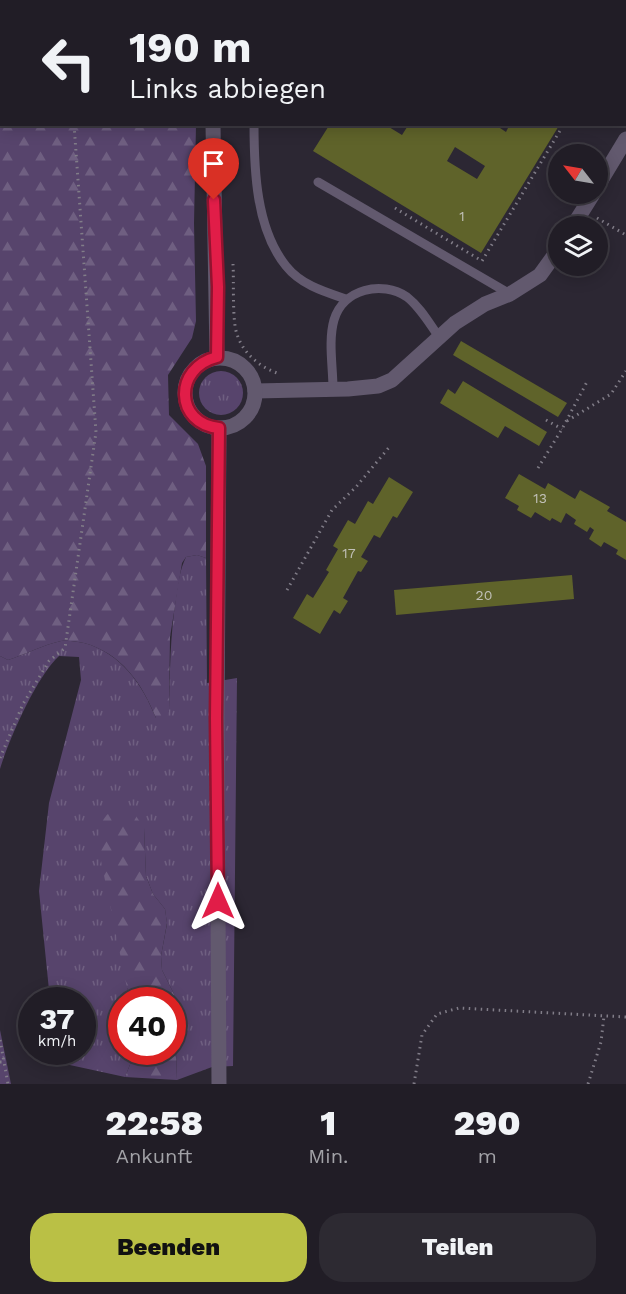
<!DOCTYPE html>
<html lang="de">
<style>
:root{--surface:#211d26;--page:#2d2a32;--text:#f1f3f6;--muted:#a2a2a7;--line:#3e3b43;--accent:#bac045}
body{margin:0;font-family:"Work Sans",sans-serif;background:var(--page);color:var(--text);height:100vh;display:flex;flex-direction:column;font-size:22px;white-space:nowrap}
*{box-sizing:border-box;margin:0}
p{font-size:20px;color:var(--muted)}
.icon{flex:none;width:33px;height:33px;fill:none;stroke:currentColor;stroke-width:2;stroke-linecap:round;stroke-linejoin:round}
.map{position:relative;height:1084px;overflow:hidden}
.details{display:flex;flex-direction:column;background:var(--surface);flex:1}
.details>*{flex:none}
.banner{position:absolute;left:0px;top:0px;width:627px;height:126px;box-shadow:0 3px 15px #0003,0 0 0 2px var(--line);background:#211d26;color:var(--text);overflow:hidden}
.needle{width:39px;rotate:301deg}
.tools{position:absolute;left:548px;top:144px;display:grid;gap:12px}
.tools a{display:grid;place-items:center;width:60px;height:60px;border-radius:50%;background:var(--surface);box-shadow:0 3px 15px #0003,0 0 0 2px var(--line);font-size:30px}
.speed{position:absolute;left:18px;top:987px;display:flex;gap:12px;font-size:30px;font-weight:700;text-align:center}
.speed>*{display:grid;place-content:center;width:78px;height:78px;border-radius:50%;background:var(--surface);box-shadow:0 3px 15px #0003,0 0 0 2px var(--line);line-height:1}
.speed small{font-size:15px;font-weight:400}
.speed .limit{border:9px solid #d22;background:#fff;color:#111}
.pin{position:absolute;display:grid;place-items:center;width:51px;height:51px;color:#fff;margin:-62px -26px;border-radius:50% 50% 50% 0;rotate:-45deg;box-shadow:0 0 6px #0007}
.pin .icon{rotate:45deg}
.me{position:absolute;width:66px;margin:-33px;rotate:0deg;stroke-linejoin:round;filter:drop-shadow(0 0 4px #0008)}
.turn{display:flex;align-items:center;gap:21px;height:126px;padding:0 30px;font-size:27px}
.turn .icon{width:78px;height:78px;stroke-width:2.5}
.turn b{display:block;font-size:42px;line-height:51px}
.eta{display:flex;justify-content:space-evenly;align-items:center;height:102px;text-align:center}
.eta b{font-size:36px;font-weight:800;line-height:42px}
.button{display:flex;gap:12px;margin-top:auto;padding:12px 30px}
.button a{flex:1;height:69px;border-radius:24px;background:var(--accent);color:#111;font-size:24px;font-weight:800;line-height:69px;text-align:center}
.button a+a{background:var(--page);color:var(--text)}
.map>svg:first-child{display:block}
.grass{fill:url(#grass-tufts)}
.forest{fill:url(#forest-firs)}
.building{fill:#5f632a;fill-rule:evenodd}
.lines{fill:none;stroke-linecap:round;stroke-linejoin:round}
.path{stroke:#817d88;stroke-width:3;stroke-dasharray:1.5 4.5;stroke-linecap:butt}
.service{stroke:#62596e;stroke-width:9}
.minor{stroke:#62596e;stroke-width:15}
.tertiary{stroke:#62596e;stroke-width:15}
.route-casing{stroke:#92132f;stroke-width:15}
.route{stroke:#e11d48;stroke-width:10}
.labels{text-anchor:middle;stroke-width:4.5;stroke-linejoin:round;paint-order:stroke}
.number-label{font-size:14px;fill:#c1c0b8}
</style>
<div class="map">
<svg width="626" height="1084" viewBox="0 0 626 1084">
<defs>
<pattern id="grass-tufts" width="24" height="20" patternUnits="userSpaceOnUse" patternTransform="scale(1.5)"><rect width="24" height="20" fill="#57446c"/><path d="M3 7l-1-3M5 7V3M7 7l1-3M15 17l-1-3M17 17v-4M19 17l1-3" fill="none" stroke="#6f5f81"/></pattern>
<pattern id="forest-firs" width="22" height="20" patternUnits="userSpaceOnUse" patternTransform="scale(1.5)"><rect width="22" height="20" fill="#57446c"/><path d="M5 1l3.5 6h-7zM16 11l3.5 6h-7z" fill="#6f5f81"/></pattern>
</defs>
<rect width="100%" height="100%" fill="#2c2733"/>
<g class="grass">
<circle cx="221" cy="393" r="22"/>
<path d="M 197,555 L 206,558 L 207,683 L 237,678 L 233,1066 L 212,1067 L 177,1080 L 174,994 L 162,970 L 161,956 L 167,924 L 165,909 L 153,894 L 146,876 L 144,828 L 127,988 L 133,1000 L 122,1000 L 122,1052 L 135,1052 L 125,1077 L 56,1062 L 55,1052 L 82,1052 L 82,1000 L 50,1000 L 39,891 L 49,803 L 81,680 L 79,657 L 59,656 C 37,676 9,739 0,769 L 0,656 L 8,660 C 26,654 43,645 61,641 C 69,640 77,642 84,643 C 121,653 142,684 156,718 L 169,711 C 170,672 170,636 176,598 C 178,584 180,569 186,557 Z"/>
<polygon points="0,1030 11,1084 0,1084"/>
</g>
<g class="forest">
<path d="M 0,0 L 14,1 L 2,2 L 2,124 L 196,125 L 194,223 L 196,321 L 192,338 L 168,375 L 169,415 L 198,444 L 206,466 L 206,558 L 197,555 L 186,557 L 182,563 L 170,637 L 169,711 L 166,719 L 162,721 L 156,718 C 142,683 121,653 84,643 C 77,642 69,640 61,641 C 43,645 26,654 8,660 L 0,656 Z"/>
<polygon points="46,0 198,0 46,2"/>
<path d="M 116,808 L 132,810 L 144,828 L 146,876 L 153,894 L 165,909 L 167,923 L 161,956 L 162,970 L 174,994 L 177,1080 L 125,1077 L 135,1052 L 172,1052 L 172,1000 L 133,1000 L 127,988 L 98,846 C 99,829 100,817 116,808 Z"/>
</g>
<g class="building">
<path d="M 330,124 L 384,124 L 402,135 L 409,124 L 494,124 L 506,132 L 510,124 L 560,124 L 481,253 L 313,151 ZM 455,147 L 485,166 L 477,179 L 447,161 Z"/>
<polygon points="461,341 567,403 558,417 453,355"/>
<polygon points="463,381 547,432 539,446 505,426 498,438 440,403 448,389 455,394"/>
<polygon points="519,474 545,489 548,483 575,499 580,490 610,507 607,511 626,522 626,560 616,554 618,550 604,542 601,547 589,539 594,530 590,527 587,532 574,524 576,520 566,513 561,523 552,518 550,521 535,512 531,518 517,510 519,506 505,498"/>
<polygon points="389,477 413,492 397,518 393,516 380,538 374,535 361,557 368,561 361,572 358,571 343,598 348,601 340,614 334,610 320,634 293,618 307,594 313,598 329,572 326,570 338,549 333,546 348,520 355,524 368,501 373,504"/>
<polygon points="572,575 574,599 396,615 394,590"/>
</g>
<g class="lines">
<g class="path">
<polyline points="73,2 73,0"/>
<polyline points="395,208 482,261 564,124"/>
<polyline points="597,218 626,235"/>
<path d="M 233,264 C 234,280 232,322 237,334 C 243,354 261,368 280,374"/>
<polyline points="546,420 562,429"/>
<polyline points="567,421 611,394 626,371"/>
<polyline points="538,468 562,429 588,380"/>
<polyline points="287,590 332,510 356,487 391,445"/>
<polyline points="0,758 23,704 49,661 65,648 96,432 74,124"/>
<polyline points="0,1040 4,1062"/>
<polyline points="0,1062 4,1062 8,1084"/>
<polyline points="414,1084 422,1035 437,1014 459,1008 626,1017"/>
<polyline points="588,1084 601,1042 604,1016"/>
</g>
<g class="service">
<polyline points="271,2 272,0"/>
<path d="M 254,124 C 254,170 256,229 286,266 C 301,285 325,292 346,299"/>
<polyline points="318,182 510,294"/>
<path d="M 333,389 C 333,367 328,341 334,320 C 343,289 382,280 407,297 C 420,307 429,323 439,337"/>
</g>
<g class="minor">
<polyline points="597,187 626,139"/>
<polyline points="573,226 593,194"/>
<polyline points="255,391 348,389 378,386 392,380 455,323 485,304 510,294 540,275 558,250"/>
</g>
<g class="tertiary">
<polyline points="212,0 212,2"/>
<polyline points="213,124 217,357"/>
<circle cx="220" cy="393" r="35"/>
<polyline points="219,1084 217,719 219,428"/>
</g>
</g>
<g class="lines">
<defs>
<path id="route" d="M 214,200 L 218,287 L 217,357 C 173,368 175,424 219,428 L 216,718 L 218,901"/>
</defs>
<use href="#route" class="route-casing"/>
<use href="#route" class="route"/>
</g>
<g class="labels">
<g class="number-label">
<text x="462" y="221">1</text>
<text x="540" y="503">13</text>
<text x="349" y="558">17</text>
<text x="484" y="600">20</text>
</g>
</g>
</svg>
<div class="tools">
<a><svg class="needle" viewBox="-14 -14 28 28"><path d="M0-13l5 13h-10z" fill="#e53935"/><path d="M0 13l5-13h-10z" fill="#a2a2a7"/></svg></a>
<a><svg class="icon" aria-label="layers" viewBox="0 0 24 24"><path d="M12 4l9 5-9 5-9-5zM3 14l9 5 9-5"/></svg></a>
</div>
<div class="speed"><div>37<small>km/h</small></div><div class="limit">40</div></div>
<div class="pin" style="left:214px;top:200px;background:#d93025"><svg class="icon" aria-label="arrive" viewBox="0 0 24 24"><path d="M6 21V4h12l-3 4 3 4H6"/></svg></div>
<svg class="me" style="left:218px;top:901px" viewBox="-20 -20 40 40"><path d="M0-17L14 15 0 8-14 15z" fill="#e11d48" stroke="#fff" stroke-width="4"/></svg>
<div class="banner">
<div class="turn"><svg class="icon" aria-label="left" viewBox="0 0 24 24"><path d="M17 20v-9H6M10 6l-5 5 5 5"/></svg><div><b>190 m</b>Links abbiegen</div></div>
</div>
</div>
<section class="details">
<div class="eta">
<div><b>22:58</b><p>Ankunft</p></div>
<div><b>1</b><p>Min.</p></div>
<div><b>290</b><p>m</p></div>
</div>
<div class="button"><a>Beenden</a><a>Teilen</a></div>
</section>
